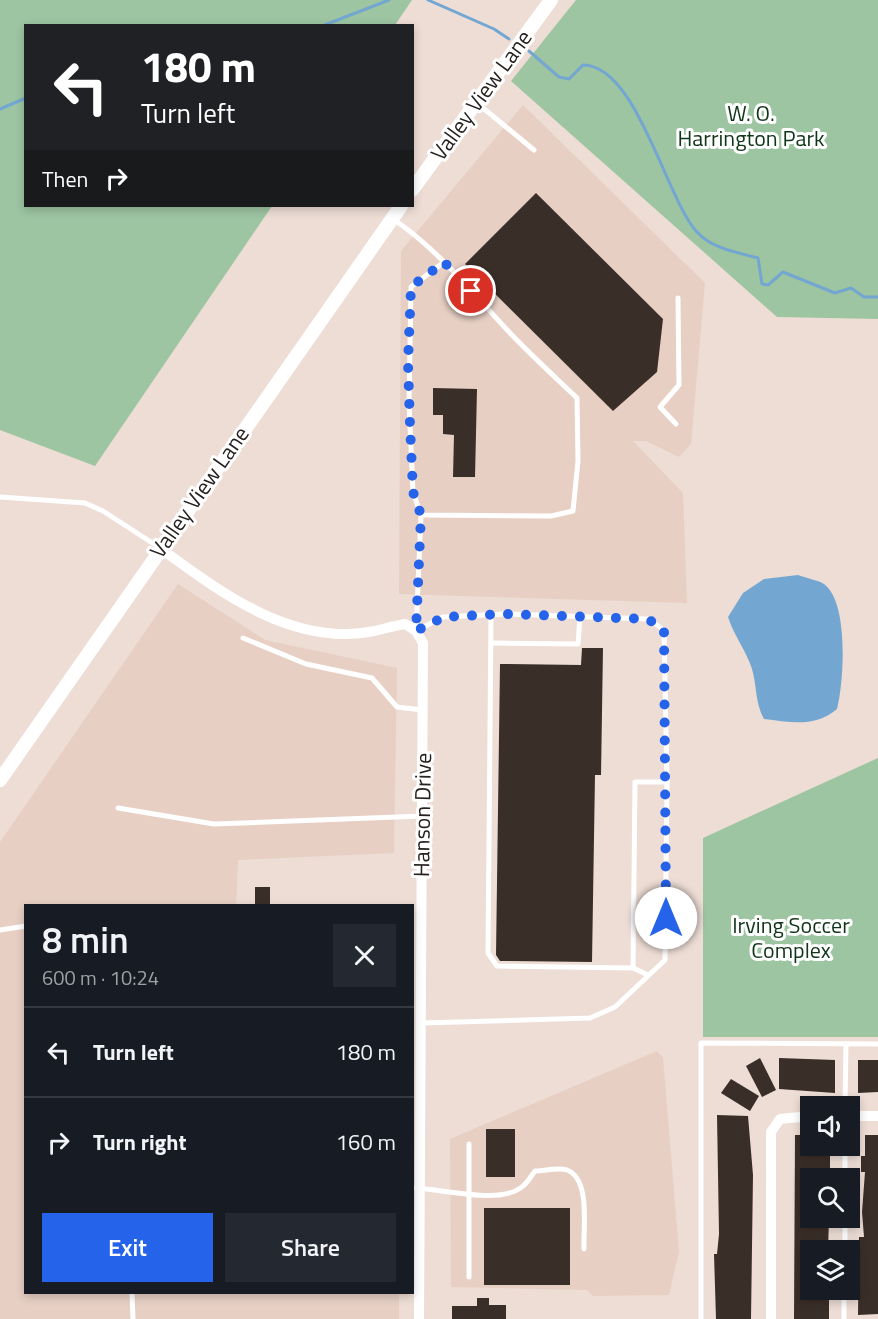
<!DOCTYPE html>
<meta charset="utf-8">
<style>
:root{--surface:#171b24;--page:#242831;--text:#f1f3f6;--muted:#9ea1a6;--line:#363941;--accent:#2563eb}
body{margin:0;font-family:"Titillium Web",sans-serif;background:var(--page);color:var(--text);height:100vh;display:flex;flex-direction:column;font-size:22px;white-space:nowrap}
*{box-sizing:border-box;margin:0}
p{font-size:20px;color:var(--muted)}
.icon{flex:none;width:33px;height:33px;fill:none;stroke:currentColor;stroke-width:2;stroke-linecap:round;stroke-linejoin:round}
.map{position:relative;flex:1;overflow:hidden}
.side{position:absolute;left:24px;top:904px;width:390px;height:390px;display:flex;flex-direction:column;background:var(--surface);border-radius:0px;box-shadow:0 3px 9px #0003}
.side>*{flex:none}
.guide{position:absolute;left:24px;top:24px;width:390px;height:183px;border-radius:0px;box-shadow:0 3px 9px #0003;background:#202124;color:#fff;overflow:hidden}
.buttons{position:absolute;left:800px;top:1096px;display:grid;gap:12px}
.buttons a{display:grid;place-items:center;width:60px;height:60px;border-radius:0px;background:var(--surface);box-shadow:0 3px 9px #0003;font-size:30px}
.pin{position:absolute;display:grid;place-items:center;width:51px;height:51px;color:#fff;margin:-26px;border:3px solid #fff;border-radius:50%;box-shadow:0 2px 6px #0007}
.me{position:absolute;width:66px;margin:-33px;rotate:0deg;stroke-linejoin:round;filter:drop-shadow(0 0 4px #0008)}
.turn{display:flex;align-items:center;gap:21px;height:126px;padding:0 18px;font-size:27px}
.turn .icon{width:78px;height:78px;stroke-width:2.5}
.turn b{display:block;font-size:42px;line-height:51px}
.then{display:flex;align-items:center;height:57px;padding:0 18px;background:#0003;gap:12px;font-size:22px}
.round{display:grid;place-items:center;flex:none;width:63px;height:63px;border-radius:0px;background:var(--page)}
.summary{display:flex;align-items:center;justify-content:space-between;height:102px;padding:0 18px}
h1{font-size:36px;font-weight:600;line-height:45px}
.button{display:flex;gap:12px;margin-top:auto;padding:12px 18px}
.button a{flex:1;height:69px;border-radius:0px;background:var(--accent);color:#fff;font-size:24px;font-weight:600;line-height:69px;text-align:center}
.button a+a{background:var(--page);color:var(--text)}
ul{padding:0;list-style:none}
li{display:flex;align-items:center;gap:18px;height:90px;padding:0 18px;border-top:2px solid var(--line)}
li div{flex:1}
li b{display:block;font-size:22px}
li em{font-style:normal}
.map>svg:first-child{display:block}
.built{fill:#e7cfc4}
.green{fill:#9dc5a2}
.water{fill:#73a7d1}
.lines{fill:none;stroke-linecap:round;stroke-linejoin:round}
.stream{stroke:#73a7d1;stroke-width:3}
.building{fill:#3a2e28}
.lane{stroke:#fff;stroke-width:5}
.street{stroke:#fff;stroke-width:10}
.secondary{stroke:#fff;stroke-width:14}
.route{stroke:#2563eb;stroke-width:10;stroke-dasharray:0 18}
.labels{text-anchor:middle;stroke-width:6;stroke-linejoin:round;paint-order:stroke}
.street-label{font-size:22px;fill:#27211f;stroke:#fff}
.park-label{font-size:22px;fill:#103619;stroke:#fff}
</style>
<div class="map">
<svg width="878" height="1319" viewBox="0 0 878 1319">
<rect width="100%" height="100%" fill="#edddd5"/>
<g class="built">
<polygon points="523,105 705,283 691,444 679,457 646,441 633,441 683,493 687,603 399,594 401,251"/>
<polygon points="178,584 265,640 397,668 394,853 238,860 236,906 26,906 26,1293 399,1293 399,1319 0,1319 0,842"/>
<polygon points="657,1051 663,1058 679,1252 669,1295 593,1296 587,1290 451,1287 450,1139"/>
</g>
<g class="green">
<polygon points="0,0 412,0 395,25 26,26 26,206 272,206 95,466 0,430"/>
<polygon points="576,0 878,0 878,319 777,317 511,81"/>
<polygon points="878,758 878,1037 703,1037 703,838"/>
</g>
<path class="water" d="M 798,575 C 805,578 818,580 824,584 C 849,602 844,682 837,709 C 815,728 790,722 764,719 C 755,703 757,686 752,669 C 747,652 734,636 728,617 L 743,593 L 764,579 Z"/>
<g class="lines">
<g class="stream">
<polyline points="428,0 494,29 509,39"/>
<polyline points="322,26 389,0"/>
<path d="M 529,51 L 559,77 L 569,79 L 583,65 C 636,65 665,195 696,231 C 712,249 736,252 758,258 L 762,284 L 768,285 L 783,272 L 835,293 L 851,288 L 864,297 L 878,297"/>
<polyline points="0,109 26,98"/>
</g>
</g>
<g class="building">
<polygon points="536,193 663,319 657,372 613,411 465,264"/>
<polygon points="433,388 477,389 475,477 453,477 454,435 443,434 443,415 433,415"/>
<polygon points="582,648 603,648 601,775 595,775 592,962 500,961 496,955 500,664 581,665"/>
<rect x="255" y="887" width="15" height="19"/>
<polygon points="760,1058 776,1090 762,1097 746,1066"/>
<polygon points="779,1058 835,1060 835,1093 779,1089"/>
<polygon points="858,1060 878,1060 878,1092 858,1093"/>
<polygon points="731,1079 759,1096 750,1111 721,1093"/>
<polygon points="717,1115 748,1116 753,1175 751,1319 716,1319 714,1254 717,1254 719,1234"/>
<rect x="486" y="1129" width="29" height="48"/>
<polygon points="795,1135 810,1135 810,1146 830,1146 830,1179 810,1179 810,1218 829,1218 828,1251 810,1251 810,1290 829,1290 829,1319 794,1319"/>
<polygon points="865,1135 878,1135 878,1314 858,1315 859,1237 864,1237 862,1212 865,1172 861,1172 861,1156 865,1156"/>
<rect x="484" y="1208" width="86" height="77"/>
<polygon points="477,1298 489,1298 489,1305 506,1305 506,1319 452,1319 452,1306 477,1306"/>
</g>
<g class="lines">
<g class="lane">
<polyline points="477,103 534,150"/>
<path d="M 393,219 C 439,250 473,294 511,334 C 532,356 555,377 577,398 L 578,461 L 573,511 L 551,516 L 421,515 L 413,492 L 409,403 L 411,287 L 444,262"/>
<polyline points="676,424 660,407 679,385 678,298"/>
<polyline points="0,497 85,503 103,511 160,548"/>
<polyline points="421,515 416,631 443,617 505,614 648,619 664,630 667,782 665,960 615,1007 590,1018 422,1023"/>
<polyline points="491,615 488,953 497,966 633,968 648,975"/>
<polyline points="243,638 306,664 372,678 397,707 422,710"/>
<polyline points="491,643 578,644 580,617"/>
<polyline points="118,808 214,824 422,816"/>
<polyline points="0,930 26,926"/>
<polyline points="633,968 635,782 667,782"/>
<polyline points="845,1107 846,1044"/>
<polyline points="845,1179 845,1146"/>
<path d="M 412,1188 C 440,1188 501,1206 523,1186 C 528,1182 531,1176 535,1171 C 544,1171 559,1167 567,1170 C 591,1179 583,1229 584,1249"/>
<polyline points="845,1251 845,1218"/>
<polyline points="469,1277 469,1144"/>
<polyline points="132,1293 133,1319"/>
<polyline points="701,1319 701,1043 878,1044"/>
<polyline points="844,1319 844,1290"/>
</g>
<g class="street">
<path d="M 160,548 C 219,591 289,645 369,632 C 381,630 392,626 405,624 L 416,631 L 423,643 L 419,1319"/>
<polyline points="849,1116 878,1116"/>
<polyline points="771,1319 771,1132 780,1119 810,1116"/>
</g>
<g class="secondary">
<polyline points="412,190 551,0"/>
<polyline points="0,780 401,206"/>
</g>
</g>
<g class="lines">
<polyline class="route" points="471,291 444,262 411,287 408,363 410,425 413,492 421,515 416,631 444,617 505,614 648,619 664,630 666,918"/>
</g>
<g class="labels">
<g class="street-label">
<text transform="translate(481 95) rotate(-54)" y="8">Valley View Lane</text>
<text transform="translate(199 492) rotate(-55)" y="8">Valley View Lane</text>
<text transform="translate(422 815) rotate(-89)" y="8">Hanson Drive</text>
</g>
<g class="park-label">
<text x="751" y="121">W. O.<tspan x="751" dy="25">Harrington Park</tspan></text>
<text x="791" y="933">Irving Soccer<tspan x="791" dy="25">Complex</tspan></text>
</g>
</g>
</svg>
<div class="buttons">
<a><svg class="icon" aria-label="sound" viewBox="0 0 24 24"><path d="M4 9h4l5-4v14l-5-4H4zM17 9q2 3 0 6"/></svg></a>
<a><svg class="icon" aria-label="search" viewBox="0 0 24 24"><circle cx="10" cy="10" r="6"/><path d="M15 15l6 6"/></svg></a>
<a><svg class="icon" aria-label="layers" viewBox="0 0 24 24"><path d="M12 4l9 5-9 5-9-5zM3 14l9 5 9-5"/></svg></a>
</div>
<div class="pin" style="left:471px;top:291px;background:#d93025"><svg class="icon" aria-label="arrive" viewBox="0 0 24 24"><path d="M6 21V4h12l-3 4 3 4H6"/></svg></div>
<svg class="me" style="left:666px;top:918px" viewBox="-20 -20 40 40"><circle r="19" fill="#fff"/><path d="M0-13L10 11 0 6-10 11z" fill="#2563eb"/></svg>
<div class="guide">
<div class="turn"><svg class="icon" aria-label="left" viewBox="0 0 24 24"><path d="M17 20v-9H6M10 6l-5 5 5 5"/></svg><div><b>180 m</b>Turn left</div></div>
<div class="then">Then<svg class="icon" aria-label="right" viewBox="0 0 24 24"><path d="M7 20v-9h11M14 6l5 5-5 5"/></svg></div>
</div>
<section class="side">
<div class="summary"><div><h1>8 min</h1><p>600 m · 10:24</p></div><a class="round"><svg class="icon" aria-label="close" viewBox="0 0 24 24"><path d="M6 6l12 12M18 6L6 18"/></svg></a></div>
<ul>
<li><svg class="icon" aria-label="left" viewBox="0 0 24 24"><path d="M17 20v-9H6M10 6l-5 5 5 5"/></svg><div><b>Turn left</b></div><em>180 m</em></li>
<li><svg class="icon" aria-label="right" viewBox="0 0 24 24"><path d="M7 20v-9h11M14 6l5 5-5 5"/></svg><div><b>Turn right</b></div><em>160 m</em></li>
</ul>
<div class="button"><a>Exit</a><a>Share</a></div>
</section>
</div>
